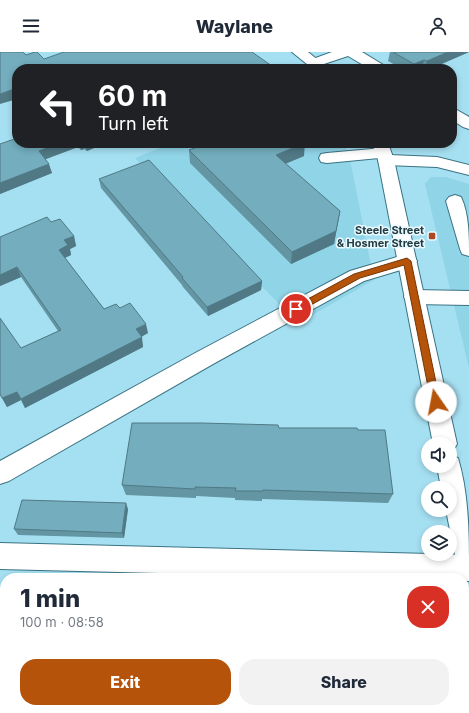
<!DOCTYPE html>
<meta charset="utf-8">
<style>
:root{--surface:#fff;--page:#f2f2f3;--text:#1f2937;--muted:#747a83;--accent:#b45309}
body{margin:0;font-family:Inter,sans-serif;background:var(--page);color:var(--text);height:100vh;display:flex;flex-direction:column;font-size:15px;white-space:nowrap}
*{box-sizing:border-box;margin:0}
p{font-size:13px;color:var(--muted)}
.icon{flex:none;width:22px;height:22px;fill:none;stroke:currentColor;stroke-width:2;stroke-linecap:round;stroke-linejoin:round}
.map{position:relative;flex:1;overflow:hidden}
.panel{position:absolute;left:0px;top:521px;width:469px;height:140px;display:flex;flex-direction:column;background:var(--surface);border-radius:16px 16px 0 0;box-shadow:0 2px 6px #0003}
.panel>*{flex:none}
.banner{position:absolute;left:12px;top:12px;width:445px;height:84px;border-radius:16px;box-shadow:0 2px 6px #0003;background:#202124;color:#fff;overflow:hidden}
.fabs{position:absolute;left:421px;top:385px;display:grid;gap:8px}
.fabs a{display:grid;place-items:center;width:36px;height:36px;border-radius:50%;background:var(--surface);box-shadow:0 2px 6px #0003;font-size:20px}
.pin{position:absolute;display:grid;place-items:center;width:34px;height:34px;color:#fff;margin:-17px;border:2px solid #fff;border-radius:50%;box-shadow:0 1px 4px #0007}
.me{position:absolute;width:44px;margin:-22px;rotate:348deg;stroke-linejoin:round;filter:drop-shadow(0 0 3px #0008)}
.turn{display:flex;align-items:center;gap:14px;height:84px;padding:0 20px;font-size:18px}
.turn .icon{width:52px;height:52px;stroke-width:2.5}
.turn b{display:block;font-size:28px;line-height:34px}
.round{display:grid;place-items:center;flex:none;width:42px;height:42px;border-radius:16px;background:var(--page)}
.summary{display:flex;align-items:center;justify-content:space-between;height:68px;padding:0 20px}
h1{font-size:24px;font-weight:800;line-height:30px}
.button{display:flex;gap:8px;margin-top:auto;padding:8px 20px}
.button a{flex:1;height:46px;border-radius:16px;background:var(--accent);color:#fff;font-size:16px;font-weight:800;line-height:46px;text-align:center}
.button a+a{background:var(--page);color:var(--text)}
header{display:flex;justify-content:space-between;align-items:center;height:52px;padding:0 20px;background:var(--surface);font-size:18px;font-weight:800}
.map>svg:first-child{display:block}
.built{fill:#90d4e8}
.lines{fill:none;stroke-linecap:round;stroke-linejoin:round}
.minor-casing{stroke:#3a7383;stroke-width:2}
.major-casing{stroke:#3a7383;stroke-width:2}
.minor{fill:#fff;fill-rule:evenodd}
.major{fill:#fff;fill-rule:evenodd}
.wall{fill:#6395a3}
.shaded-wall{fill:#507985}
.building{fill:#73adbe;stroke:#507985}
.route{fill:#b45309;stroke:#753606}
.poi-dot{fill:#ad4622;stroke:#e9faff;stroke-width:1.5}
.labels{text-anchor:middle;stroke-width:3;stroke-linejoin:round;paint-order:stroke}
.poi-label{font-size:11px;font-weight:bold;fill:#233b42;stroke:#e9faff;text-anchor:end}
</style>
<header><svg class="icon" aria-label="menu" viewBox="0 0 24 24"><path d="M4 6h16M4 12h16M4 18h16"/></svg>Waylane<svg class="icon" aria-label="person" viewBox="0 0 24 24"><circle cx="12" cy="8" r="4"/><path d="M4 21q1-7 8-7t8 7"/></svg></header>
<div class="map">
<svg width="469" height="661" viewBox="0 0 469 661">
<rect width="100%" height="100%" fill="#a5e0f2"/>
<g class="built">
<polygon points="172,91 343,91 349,102 374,228 298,271 135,106"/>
<polygon points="431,125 446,125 469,132 469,316 425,132"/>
</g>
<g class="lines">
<defs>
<g id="minor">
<polygon points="332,0 362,0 385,14 387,17 370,17 348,4 315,15 310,14 308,11 310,8"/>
<polygon points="452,56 457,58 469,65 469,77 463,75 452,68"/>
<polygon points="383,96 389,97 391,101 390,103 437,105 469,113 469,123 437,115 386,113 380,112 378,108 379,106 327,111 321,110 319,106 321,102 327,101"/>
<path d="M 455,143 L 461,145 C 469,162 469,184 469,204 L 462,202 L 460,197 L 446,149 L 449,145 Z"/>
<polygon points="407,202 414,204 417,209 414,214 364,229 213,312 9,429 0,432 0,409 197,300 350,219"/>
<polygon points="414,238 469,239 469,253 414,252 407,250 404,245 407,240"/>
<polygon points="0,491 469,503 469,529 464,529 464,526 350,526 0,517"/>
<polygon points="150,656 180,656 181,661 151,661"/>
</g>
<g id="major">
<polygon points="292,0 308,0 329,17 313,17"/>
<polygon points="372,91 388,91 394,108 457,392 453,399 450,400 450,392 433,392 378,108"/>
<path d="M 450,404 L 458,406 C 469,442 469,483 469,521 L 460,517 L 456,508 L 446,458 L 450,458 L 450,436 L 441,436 L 437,414 L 450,414 Z"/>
</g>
</defs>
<use href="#minor" class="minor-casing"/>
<use href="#major" class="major-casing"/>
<use href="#minor" class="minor"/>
<use href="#major" class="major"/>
</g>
<g class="wall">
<polygon points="390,0 469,0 430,17 402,17 388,9"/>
<polygon points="17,91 106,91 87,99 84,97 81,98 78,95 45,107 52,121 0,142 0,92"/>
<polygon points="189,98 304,104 285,112 340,159 334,192 291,212 190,111"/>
<polygon points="99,127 262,229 261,238 208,264 183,235 182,233 101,136"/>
<polygon points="51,170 74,184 76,194 70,197 71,203 65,206 104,257 120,256 148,281 141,285 143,295 25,356 21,348 7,355 0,342 21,296 58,279 21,225 0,234"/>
<polygon points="279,376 358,378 393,442 388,451 262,447 262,449 235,448 235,446 196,444 196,446 126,443 122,433"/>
<polygon points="128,457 124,486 18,483 14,477"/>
</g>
<g class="shaded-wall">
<polygon points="448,0 469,0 430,17 425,17 427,9"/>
<polygon points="424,8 422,17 413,17 414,12"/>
<polygon points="272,14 272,17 265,17"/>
<polygon points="17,36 17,47 0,52 0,42"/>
<polygon points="60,91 77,91 78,95 41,109 39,99"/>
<polygon points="79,91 83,91 84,97 81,98"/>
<polygon points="85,91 106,91 87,99"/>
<polygon points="305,91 304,104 275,116 276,103"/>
<polygon points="49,112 52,121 0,142 0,131"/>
<polygon points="340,159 334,192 291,212 292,200"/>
<polygon points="74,184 76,194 70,197 71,203 62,207 59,198 64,188"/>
<polygon points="17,215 21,225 0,234 0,223"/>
<polygon points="262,229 261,238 208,264 207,255"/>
<polygon points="146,272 148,281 137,287 136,277"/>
<polygon points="142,285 143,295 25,356 21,347"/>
<polygon points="17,340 21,348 7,355 2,346"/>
<polygon points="126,451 128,457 124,486 122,481"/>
<polygon points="0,546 5,550 5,559 0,548"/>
<polygon points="5,634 5,644 0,648 0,638"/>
</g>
<g class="building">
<polygon points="0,0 23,0 26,3 35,0 37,0 44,7 64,0 252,0 272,14 265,17 17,17 17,36 0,42"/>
<polygon points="393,0 448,0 427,9 424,8 414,12"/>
<polygon points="17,86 17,91 60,91 39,99 49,112 0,131 0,92"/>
<polygon points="208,91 305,91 276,103 340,159 336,179 292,200 189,98"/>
<polygon points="149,108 262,229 207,255 182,226 183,225 99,127"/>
<polygon points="47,165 51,170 60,167 74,184 64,188 68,193 59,198 104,257 116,252 120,256 130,251 146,272 136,277 142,285 21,347 17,340 2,346 0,342 0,266 21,296 61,278 17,215 0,223 0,185"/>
<polygon points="132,371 201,371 278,373 279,376 357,376 358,378 385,378 393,442 263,438 263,439 235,439 236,436 195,435 195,437 122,433"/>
<polygon points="22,448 126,451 122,481 14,477"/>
<polygon points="299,522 300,526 276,526"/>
<polygon points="0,548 5,559 5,634 0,638"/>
<polygon points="180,656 331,656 332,661 177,661 177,659 181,657"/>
</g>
<polygon class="route" points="407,206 411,209 440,350 439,353 432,353 431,350 404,213 360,226 298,260 293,260 291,257 293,255 354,222"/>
<rect class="poi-dot" x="428" y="180" width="8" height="8" rx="2"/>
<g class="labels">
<g class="poi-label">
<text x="424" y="182">Steele Street<tspan x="424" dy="13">&amp; Hosmer Street</tspan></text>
</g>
</g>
</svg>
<div class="fabs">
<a><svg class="icon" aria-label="sound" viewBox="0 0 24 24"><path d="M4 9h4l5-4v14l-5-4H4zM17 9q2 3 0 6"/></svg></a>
<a><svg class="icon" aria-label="search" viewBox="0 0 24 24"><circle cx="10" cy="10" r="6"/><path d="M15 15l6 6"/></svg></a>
<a><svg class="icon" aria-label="layers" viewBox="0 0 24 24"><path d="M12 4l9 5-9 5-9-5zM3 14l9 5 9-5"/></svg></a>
</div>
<div class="pin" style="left:296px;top:257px;background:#d93025"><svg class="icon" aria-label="arrive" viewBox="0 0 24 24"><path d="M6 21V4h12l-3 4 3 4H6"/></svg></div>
<svg class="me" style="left:436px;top:350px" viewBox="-20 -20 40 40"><circle r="19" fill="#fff"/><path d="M0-13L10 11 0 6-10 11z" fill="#b45309"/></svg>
<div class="banner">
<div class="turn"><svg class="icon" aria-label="left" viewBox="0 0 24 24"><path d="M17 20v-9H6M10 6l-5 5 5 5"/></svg><div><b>60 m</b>Turn left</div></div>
</div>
<section class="panel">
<div class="summary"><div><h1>1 min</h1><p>100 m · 08:58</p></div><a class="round" style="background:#d93025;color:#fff"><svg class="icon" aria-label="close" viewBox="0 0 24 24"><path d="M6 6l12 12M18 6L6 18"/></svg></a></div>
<div class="button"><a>Exit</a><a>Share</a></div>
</section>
</div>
